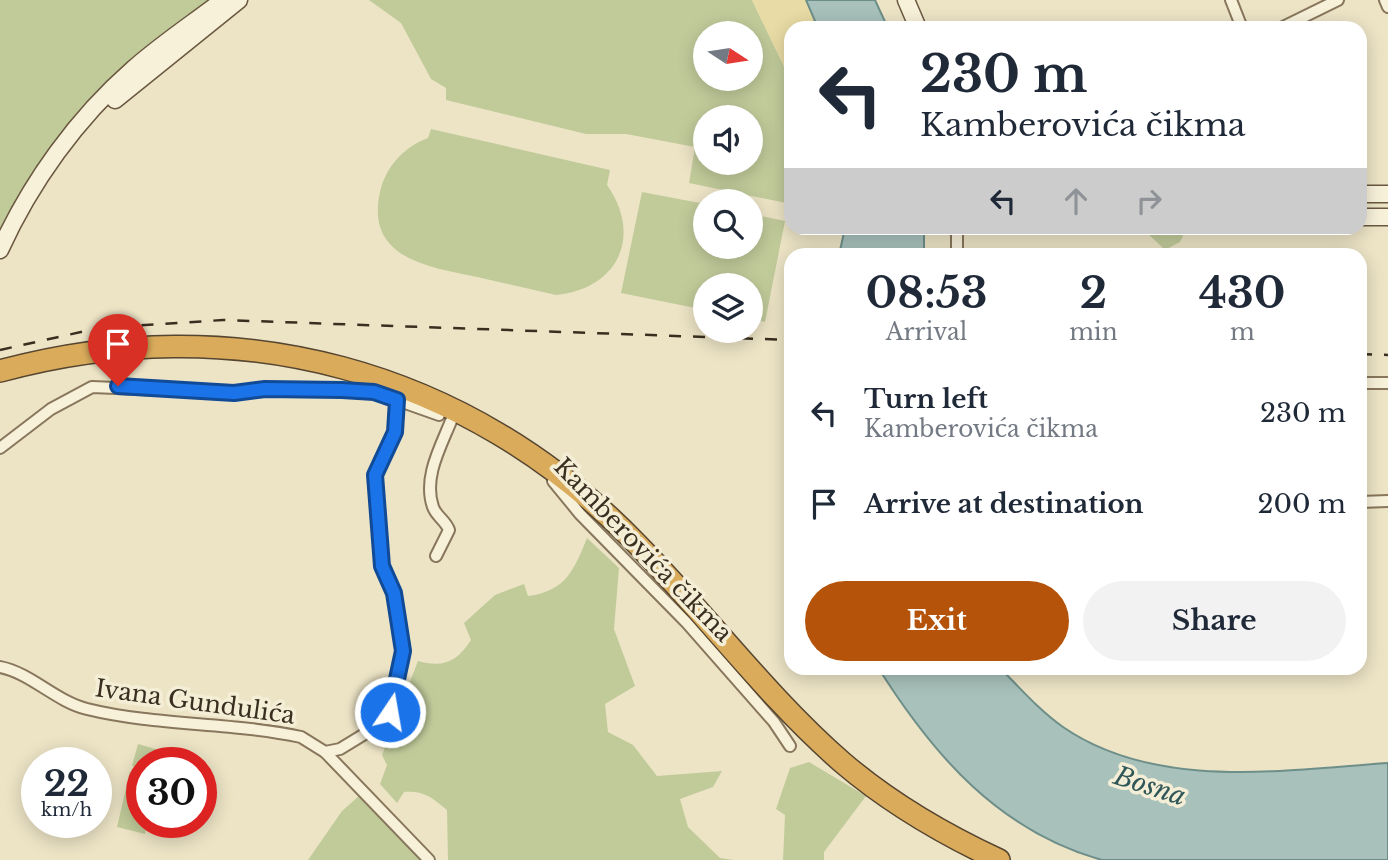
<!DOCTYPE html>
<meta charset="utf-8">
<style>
:root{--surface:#fff;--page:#f2f2f3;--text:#1f2937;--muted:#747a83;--accent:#b45309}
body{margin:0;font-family:"Libre Baskerville",serif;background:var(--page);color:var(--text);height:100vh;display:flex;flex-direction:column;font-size:26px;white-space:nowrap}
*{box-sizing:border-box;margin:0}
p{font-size:23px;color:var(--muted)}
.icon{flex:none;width:38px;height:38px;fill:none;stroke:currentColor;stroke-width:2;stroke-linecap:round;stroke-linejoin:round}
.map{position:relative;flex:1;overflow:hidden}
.drawer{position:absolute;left:784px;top:248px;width:583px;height:427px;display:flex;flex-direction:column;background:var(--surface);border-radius:21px;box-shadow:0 4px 18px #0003}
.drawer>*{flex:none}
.guide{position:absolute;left:784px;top:21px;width:583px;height:214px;border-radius:21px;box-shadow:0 4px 18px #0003;background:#fff;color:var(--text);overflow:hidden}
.needle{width:46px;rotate:102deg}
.tools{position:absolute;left:693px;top:21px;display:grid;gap:14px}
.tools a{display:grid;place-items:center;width:70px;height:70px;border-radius:50%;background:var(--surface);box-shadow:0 4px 18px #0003;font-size:35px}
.speed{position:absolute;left:21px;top:747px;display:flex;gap:14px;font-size:35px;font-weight:700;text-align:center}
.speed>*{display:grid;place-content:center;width:91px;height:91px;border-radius:50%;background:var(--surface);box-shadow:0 4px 18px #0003;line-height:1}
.speed small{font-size:18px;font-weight:400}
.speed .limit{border:10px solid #d22;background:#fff;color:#111}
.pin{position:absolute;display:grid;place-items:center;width:60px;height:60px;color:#fff;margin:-72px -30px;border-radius:50% 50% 50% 0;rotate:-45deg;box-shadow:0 0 7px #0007}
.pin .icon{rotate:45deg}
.me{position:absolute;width:77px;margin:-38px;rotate:12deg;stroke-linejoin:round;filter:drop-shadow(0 0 5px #0008)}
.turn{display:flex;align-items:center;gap:24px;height:147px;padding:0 21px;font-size:32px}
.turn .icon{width:91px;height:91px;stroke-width:2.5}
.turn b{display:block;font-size:49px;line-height:60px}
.lanes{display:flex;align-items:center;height:66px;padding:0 21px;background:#0003;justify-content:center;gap:35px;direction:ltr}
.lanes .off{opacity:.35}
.eta{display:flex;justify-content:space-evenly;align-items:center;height:119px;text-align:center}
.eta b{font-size:42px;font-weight:700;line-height:49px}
.primary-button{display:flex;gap:14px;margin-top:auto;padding:14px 21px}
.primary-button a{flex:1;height:80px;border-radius:42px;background:var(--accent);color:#fff;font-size:28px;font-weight:700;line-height:80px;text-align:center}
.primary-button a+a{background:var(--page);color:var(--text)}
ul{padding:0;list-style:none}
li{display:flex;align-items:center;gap:21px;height:91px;padding:0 21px}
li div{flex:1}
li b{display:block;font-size:26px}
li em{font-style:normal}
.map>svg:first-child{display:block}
.green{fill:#c1cb9a;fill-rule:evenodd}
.sand{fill:#e8dba5}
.water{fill:#a8c1bb;stroke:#6e8f89;stroke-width:2}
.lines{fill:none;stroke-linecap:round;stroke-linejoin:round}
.street-casing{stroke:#88775c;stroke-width:14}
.secondary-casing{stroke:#6a5840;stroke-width:19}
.highway-casing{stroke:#564530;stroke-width:24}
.street{stroke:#f8f1da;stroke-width:10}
.secondary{stroke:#f8f1da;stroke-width:16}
.highway{stroke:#d9ab5b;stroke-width:21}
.rail{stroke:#392e20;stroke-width:2.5;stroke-dasharray:12 12;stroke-linecap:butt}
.route-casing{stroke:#114b97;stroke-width:18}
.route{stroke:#1a73e8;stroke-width:12}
.labels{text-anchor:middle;stroke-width:7;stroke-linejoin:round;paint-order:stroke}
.street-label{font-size:24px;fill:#392e20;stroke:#f5eed6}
.water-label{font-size:26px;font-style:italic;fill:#305758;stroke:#f5eed6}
</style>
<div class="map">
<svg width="1388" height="860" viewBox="0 0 1388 860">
<rect width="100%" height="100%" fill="#ede4c6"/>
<g class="green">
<polygon points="0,0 212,0 69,125 34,170 0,230"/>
<path d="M 369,0 L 752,0 L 791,81 L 791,204 L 689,183 L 695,147 L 626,134 L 586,134 L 446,100 L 446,88 L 431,79 L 401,23 ZM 705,33 L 751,33 L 751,79 L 705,79 ZM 705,117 L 751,117 L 751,163 L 705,163 Z"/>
<path d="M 431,129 L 610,170 L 607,185 C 643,236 618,289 556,295 C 530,289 503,283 477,277 C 429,267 365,259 380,192 C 386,166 404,147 428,138 Z"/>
<polygon points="642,192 705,204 705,247 751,247 751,214 785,221 765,322 751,319 751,285 705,285 705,310 621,293"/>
<polygon points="1148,228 1177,229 1183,236 1180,242 1165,250 1145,231"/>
<path d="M 587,538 L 619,568 L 614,629 L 635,686 L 605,704 L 608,732 L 633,745 L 657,776 L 722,771 L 713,787 L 680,799 L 688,827 L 720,858 L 734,860 L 448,860 L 447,810 C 433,798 423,790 404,792 L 397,803 L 380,784 L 387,765 L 382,755 L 418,661 C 443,668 457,662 471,640 L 464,623 L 495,595 L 524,584 L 528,596 C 566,591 574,570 587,538 Z"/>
<polygon points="138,744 176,755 174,763 142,763 142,768 132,766"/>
<polygon points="809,762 866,796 824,852 824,860 783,860 785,815 776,809 790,768"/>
<polygon points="130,771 142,774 142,822 147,823 145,834 117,827"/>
<polygon points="360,795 420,860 308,860 342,811"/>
</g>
<polygon class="sand" points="752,0 806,0 818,28 791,28 791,81"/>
<g class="water">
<polygon points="806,0 875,0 888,28 818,28"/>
<polygon points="845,228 924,228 924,255 839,255"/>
<path d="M 879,669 L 1001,669 C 1021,689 1040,711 1063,727 C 1156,791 1283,770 1388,763 L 1388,860 L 1102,860 C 999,831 934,756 879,669 Z"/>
</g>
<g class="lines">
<defs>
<g id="street">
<polyline points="1231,0 1242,28"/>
<polyline points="1385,0 1388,7"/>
<polyline points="1281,28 1338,0"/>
<polyline points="957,256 957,228"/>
<polyline points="1360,383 1388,383"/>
<polyline points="0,448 51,409 92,387 234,393 265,389 374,392 439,415"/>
<polyline points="553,481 580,514 686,622 774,722 790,746"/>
<polyline points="1360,502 1388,501"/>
<path d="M 436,556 L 449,530 C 446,521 436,516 433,507 C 423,478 440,448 451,421"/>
<path d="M 0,667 C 31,673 55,701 87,709 C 156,726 231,722 301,737 L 325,752 L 429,860"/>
<polyline points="325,752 340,749 381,724 390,712 403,651 394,593 382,566 376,492 375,475 395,432 397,400"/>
</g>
<g id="secondary">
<polyline points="906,0 918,28"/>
<polyline points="115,100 239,0"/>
<polyline points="1360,194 1388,194"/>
<polyline points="1360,217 1388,217"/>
<path d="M 0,250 C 31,182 77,118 133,69 C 161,44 193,23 223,0"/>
</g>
<path id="highway" d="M 0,371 C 234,307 467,369 636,543 C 707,615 767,697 843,763 C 890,803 943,834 999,860"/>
</defs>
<use href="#street" class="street-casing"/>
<use href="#secondary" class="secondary-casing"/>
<use href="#highway" class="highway-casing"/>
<use href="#street" class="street"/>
<use href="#secondary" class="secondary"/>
<use href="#highway" class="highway"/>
<g class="rail">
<polyline points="0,350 99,328 223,320 791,340"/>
<polyline points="1360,354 1388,355"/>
</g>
</g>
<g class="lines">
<defs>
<polyline id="route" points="118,386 234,393 265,389 342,390 374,392 397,400 395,432 375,475 382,566 394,593 403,651 390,712"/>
</defs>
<use href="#route" class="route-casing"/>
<use href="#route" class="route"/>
</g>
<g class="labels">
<g class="street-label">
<text transform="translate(643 550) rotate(46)" y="8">Kamberovića čikma</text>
<text transform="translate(195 702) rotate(8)" y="8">Ivana Gundulića</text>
</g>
<g class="water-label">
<text transform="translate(1150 786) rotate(18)" y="9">Bosna</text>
</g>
</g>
</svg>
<div class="tools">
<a><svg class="needle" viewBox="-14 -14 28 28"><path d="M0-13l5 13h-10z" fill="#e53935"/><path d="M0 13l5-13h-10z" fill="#747a83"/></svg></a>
<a><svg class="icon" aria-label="sound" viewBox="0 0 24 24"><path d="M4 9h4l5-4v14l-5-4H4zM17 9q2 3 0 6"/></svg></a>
<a><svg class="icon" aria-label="search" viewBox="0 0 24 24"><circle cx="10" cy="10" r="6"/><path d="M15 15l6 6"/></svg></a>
<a><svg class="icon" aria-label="layers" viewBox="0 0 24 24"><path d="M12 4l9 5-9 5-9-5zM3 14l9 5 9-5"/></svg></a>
</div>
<div class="speed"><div>22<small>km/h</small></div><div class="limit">30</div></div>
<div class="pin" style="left:118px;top:386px;background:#d93025"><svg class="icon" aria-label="arrive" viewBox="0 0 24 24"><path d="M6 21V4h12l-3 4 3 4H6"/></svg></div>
<svg class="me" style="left:390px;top:712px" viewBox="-20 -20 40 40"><circle r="17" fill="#1a73e8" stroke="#fff" stroke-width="3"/><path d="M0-11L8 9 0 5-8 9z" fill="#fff"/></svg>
<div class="guide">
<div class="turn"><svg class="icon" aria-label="left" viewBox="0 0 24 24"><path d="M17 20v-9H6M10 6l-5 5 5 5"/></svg><div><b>230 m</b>Kamberovića čikma</div></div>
<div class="lanes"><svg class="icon" aria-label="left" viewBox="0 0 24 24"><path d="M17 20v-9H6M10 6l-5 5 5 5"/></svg><svg class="icon off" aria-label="ahead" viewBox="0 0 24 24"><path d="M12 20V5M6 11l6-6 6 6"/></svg><svg class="icon off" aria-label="right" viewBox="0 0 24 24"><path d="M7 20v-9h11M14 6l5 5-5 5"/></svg></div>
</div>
<section class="drawer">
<div class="eta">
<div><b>08:53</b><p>Arrival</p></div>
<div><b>2</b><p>min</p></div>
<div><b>430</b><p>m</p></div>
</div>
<ul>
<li><svg class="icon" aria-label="left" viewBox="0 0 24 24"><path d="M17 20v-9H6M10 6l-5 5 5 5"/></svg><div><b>Turn left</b><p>Kamberovića čikma</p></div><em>230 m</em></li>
<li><svg class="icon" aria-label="arrive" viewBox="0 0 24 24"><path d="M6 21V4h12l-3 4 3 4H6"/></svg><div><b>Arrive at destination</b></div><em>200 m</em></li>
</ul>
<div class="primary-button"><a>Exit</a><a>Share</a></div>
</section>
</div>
